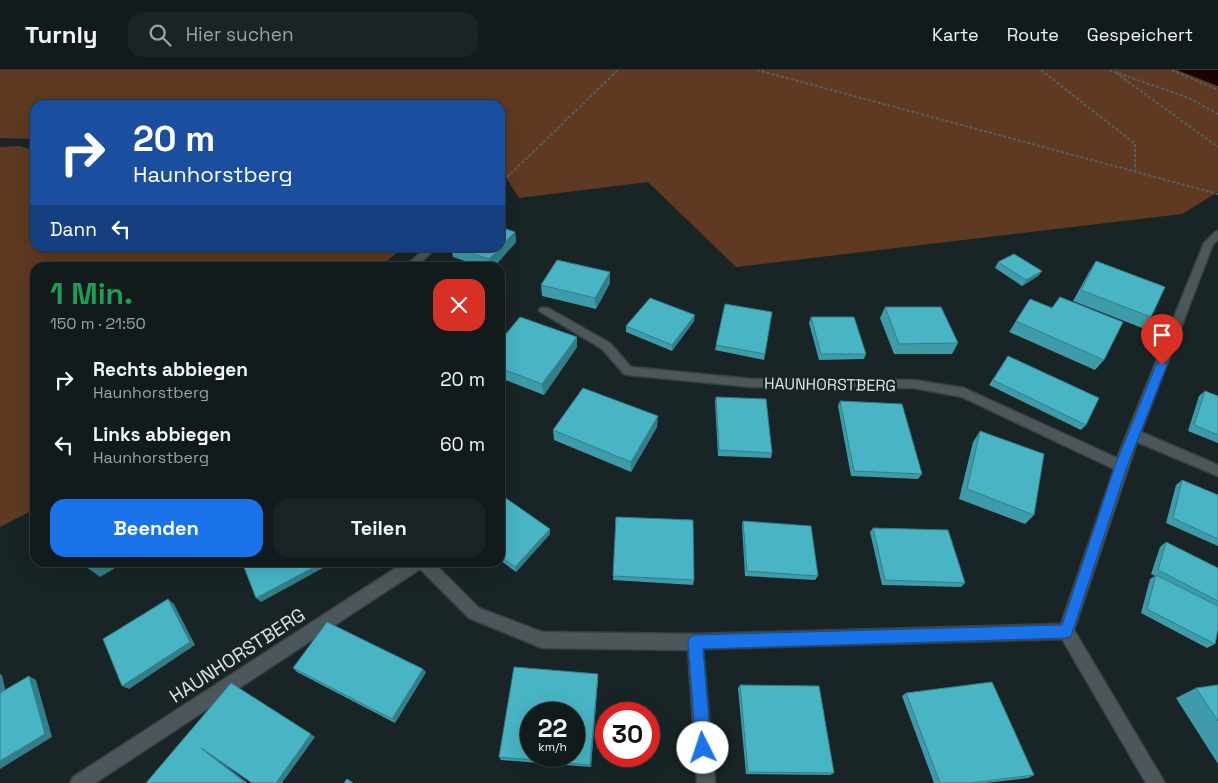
<!DOCTYPE html>
<html lang="de">
<meta charset="utf-8">
<style>
:root{--surface:#121b1c;--page:#1b2425;--text:#f1f3f6;--muted:#9ca1a3;--line:#31393b;--accent:#1a73e8}
body{margin:0;font-family:"Space Grotesk",sans-serif;background:var(--page);color:var(--text);height:100vh;display:flex;flex-direction:column;font-size:19px;white-space:nowrap}
*{box-sizing:border-box;margin:0}
p{font-size:16px;color:var(--muted)}
.icon{flex:none;width:28px;height:28px;fill:none;stroke:currentColor;stroke-width:2;stroke-linecap:round;stroke-linejoin:round}
.map{position:relative;flex:1;overflow:hidden}
.details{position:absolute;left:30px;top:192px;width:475px;height:305px;display:flex;flex-direction:column;background:var(--surface);border-radius:15px;box-shadow:0 5px 20px #0002,0 0 0 1px var(--line)}
.details>*{flex:none}
.guide{position:absolute;left:30px;top:30px;width:475px;height:152px;border-radius:15px;box-shadow:0 5px 20px #0002,0 0 0 1px var(--line);background:#1a4fa0;color:#fff;overflow:hidden}
.speed{position:absolute;left:520px;top:632px;display:flex;gap:10px;font-size:25px;font-weight:700;text-align:center}
.speed>*{display:grid;place-content:center;width:65px;height:65px;border-radius:50%;background:var(--surface);box-shadow:0 5px 20px #0002,0 0 0 1px var(--line);line-height:1}
.speed small{font-size:12px;font-weight:400}
.speed .limit{border:8px solid #d22;background:#fff;color:#111}
.pin{position:absolute;display:grid;place-items:center;width:42px;height:42px;color:#fff;margin:-51px -21px;border-radius:50% 50% 50% 0;rotate:-45deg;box-shadow:0 0 5px #0007}
.pin .icon{rotate:45deg}
.me{position:absolute;width:55px;margin:-28px;rotate:356deg;stroke-linejoin:round;filter:drop-shadow(0 0 4px #0008)}
.turn{display:flex;align-items:center;gap:18px;height:105px;padding:0 20px;font-size:22px}
.turn .icon{width:65px;height:65px;stroke-width:2.5}
.turn b{display:block;font-size:35px;line-height:42px}
.then{display:flex;align-items:center;height:48px;padding:0 20px;background:#0003;gap:10px;font-size:19px}
.round{display:grid;place-items:center;flex:none;width:52px;height:52px;border-radius:15px;background:var(--page)}
.head{display:flex;align-items:center;justify-content:space-between;height:85px;padding:0 20px}
h1{font-size:30px;font-weight:700;line-height:38px;color:#1e9e55}
.primary-button{display:flex;gap:10px;margin-top:auto;padding:10px 20px}
.primary-button a{flex:1;height:58px;border-radius:15px;background:var(--accent);color:#fff;font-size:20px;font-weight:700;line-height:58px;text-align:center}
.primary-button a+a{background:var(--page);color:var(--text)}
ul{padding:0;list-style:none}
li{display:flex;align-items:center;gap:15px;height:65px;padding:0 20px}
li div{flex:1}
li b{display:block;font-size:19px}
li em{font-style:normal}
header{display:flex;align-items:center;gap:30px;box-sizing:border-box;height:70px;padding:0 25px;background:var(--surface);border-bottom:1px solid var(--line)}
header strong{font-size:24px}
nav{display:flex;gap:28px;margin-inline-start:auto;font-size:18px}
.search{width:350px;height:45px;background:var(--page);display:flex;align-items:center;gap:12px;box-sizing:border-box;padding:0 18px;border-radius:15px;color:var(--muted);font-size:19px}
.map>svg:first-child{display:block}
.green{fill:#5f3921}
.water{fill:#1e0200}
.lines{fill:none;stroke-linecap:round;stroke-linejoin:round}
.minor-casing{stroke:#384042;stroke-width:3}
.path{stroke:#556062;stroke-width:2;stroke-dasharray:3 2;stroke-linecap:butt}
.minor{fill:#4b575a;fill-rule:evenodd}
.wall{fill:#3e9ba9}
.shaded-wall{fill:#327e89}
.building{fill:#48b4c4;stroke:#327e89;fill-rule:evenodd}
.route{fill:#1a73e8;stroke:#114b97}
.labels{text-anchor:middle;stroke-width:5;stroke-linejoin:round;paint-order:stroke}
.street-label{font-size:16px;fill:#dbe3e4;stroke:#182426}
.near-street-label{font-size:19px;fill:#dbe3e4;stroke:#182426}
</style>
<header>
<strong>Turnly</strong>
<div class="search"><svg class="icon" aria-label="search" viewBox="0 0 24 24"><circle cx="10" cy="10" r="6"/><path d="M15 15l6 6"/></svg>Hier suchen</div>
<nav><a>Karte</a><a>Route</a><a>Gespeichert</a></nav>
</header>
<div class="map">
<svg width="1218" height="713" viewBox="0 0 1218 713">
<rect width="100%" height="100%" fill="#182426"/>
<g class="green">
<polygon points="0,0 1177,0 1218,16 1218,122 1182,144 736,197 648,112 519,128 500,98 500,35 35,35 35,69 0,68"/>
<polygon points="20,76 35,81 35,178 403,178 380,197 35,198 35,439 0,457 0,77"/>
</g>
<polygon class="water" points="1177,0 1218,0 1218,16 1216,15"/>
<g class="lines">
<defs>
<g id="minor">
<polygon points="1218,161 1218,170 1213,174 1141,362 1218,395 1218,406 1137,372 1074,560 1165,713 1146,713 1062,569 703,579 715,713 697,713 688,580 542,578 469,548 420,499 95,713 70,713 73,707 405,492 433,492 479,538 542,562 695,564 1061,554 1114,399 962,327 914,318 751,317 628,305 624,304 602,279 539,241 540,238 548,238 610,273 631,297 751,309 914,310 964,318 1117,388 1204,173 1215,162"/>
<polygon points="426,178 436,178 415,198 403,198"/>
</g>
</defs>
<use href="#minor" class="minor-casing"/>
<g class="path">
<polyline points="757,0 1218,124"/>
<polyline points="1041,0 1135,74 1135,101"/>
<polyline points="1109,0 1189,28 1218,44"/>
<polyline points="1172,0 1218,20"/>
<polyline points="1116,3 1218,77"/>
<polyline points="500,114 618,0"/>
</g>
<use href="#minor" class="minor"/>
</g>
<g class="wall">
<polygon points="515,162 516,172 493,198 485,198 453,187 451,178 455,178"/>
<polygon points="1096,191 1151,247 1142,258 1073,231 1089,202"/>
<polygon points="998,192 1042,201 1038,206 1022,216 995,198"/>
<polygon points="610,213 596,239 542,226 541,215"/>
<polygon points="1060,227 1104,290 1095,300 1009,262 1030,229 1052,238"/>
<polygon points="725,234 765,284 764,290 715,280"/>
<polygon points="885,237 958,273 952,284 894,284 880,248"/>
<polygon points="811,247 866,284 864,289 819,290 809,253"/>
<polygon points="694,251 672,281 626,262 626,256"/>
<polygon points="577,267 577,277 544,325 500,308 500,271"/>
<polygon points="1008,286 1086,355 1081,360 989,315"/>
<polygon points="1205,321 1218,326 1218,373 1188,361 1199,326"/>
<polygon points="716,327 772,383 771,388 718,386 715,332"/>
<polygon points="840,331 922,404 918,409 851,406 838,336"/>
<polygon points="657,357 631,402 554,370 553,360"/>
<polygon points="980,361 1034,445 1025,454 959,429 973,372"/>
<polygon points="1182,410 1218,425 1218,476 1166,453 1176,415"/>
<polygon points="500,424 550,464 516,502 500,490"/>
<polygon points="616,447 694,510 693,515 613,510"/>
<polygon points="743,451 818,506 815,510 745,506 742,456"/>
<polygon points="873,458 965,513 961,517 882,515 870,462"/>
<polygon points="1166,472 1218,498 1218,559 1215,574 1207,578 1141,543 1150,509 1155,506 1151,504 1160,477"/>
<polygon points="293,598 426,602 395,653 297,602"/>
<polygon points="598,608 591,697 501,690 499,687"/>
<polygon points="740,615 834,703 830,705 746,704 738,618"/>
<polygon points="1218,615 1218,694 1176,628 1196,618"/>
<polygon points="906,623 1034,705 1028,708 985,713 934,713 902,626"/>
</g>
<g class="shaded-wall">
<polygon points="515,162 516,172 493,198 491,198 489,189"/>
<polygon points="1042,201 1038,206 1022,216 1026,210"/>
<polygon points="610,202 610,213 596,239 595,228"/>
<polygon points="695,245 694,251 672,281 672,275"/>
<polygon points="577,267 577,277 544,325 542,314"/>
<polygon points="658,346 657,357 631,402 631,392"/>
<polygon points="550,459 550,464 516,502 515,497"/>
<polygon points="99,492 125,492 100,507 89,499"/>
<polygon points="319,492 321,492 323,498 261,532 256,528"/>
<polygon points="168,529 174,534 195,575 129,619 122,616"/>
<polygon points="423,599 426,602 395,653 392,649"/>
<polygon points="0,604 2,605 7,627 0,624"/>
<polygon points="598,604 598,608 591,697 590,695"/>
<polygon points="29,606 36,610 52,667 0,699 0,691"/>
<polygon points="311,664 315,667 282,713 276,713"/>
<polygon points="201,678 207,681 248,713 246,713"/>
</g>
<g class="building">
<polygon points="500,157 515,162 500,177"/>
<polygon points="455,178 500,178 489,189"/>
<polygon points="1014,184 1042,201 1026,210 998,192"/>
<polygon points="557,190 610,202 595,228 541,215"/>
<polygon points="1096,191 1165,217 1151,247 1081,220"/>
<polygon points="1060,227 1123,252 1104,290 1016,251 1030,229 1052,238"/>
<polygon points="650,228 695,245 672,275 626,256"/>
<polygon points="725,234 772,242 765,284 716,275"/>
<polygon points="885,237 941,237 958,273 899,274"/>
<polygon points="520,247 577,267 542,314 500,298 500,271"/>
<polygon points="811,247 854,247 866,284 821,284"/>
<polygon points="1008,286 1099,328 1086,355 993,310"/>
<polygon points="583,318 658,346 631,392 553,360"/>
<polygon points="1205,321 1218,326 1218,365 1194,355"/>
<polygon points="716,327 766,329 772,383 719,380"/>
<polygon points="840,331 902,334 922,404 854,401"/>
<polygon points="980,361 1044,384 1034,445 967,419"/>
<polygon points="1182,410 1218,425 1218,469 1173,448"/>
<polygon points="500,424 550,459 515,497 500,486"/>
<polygon points="616,447 693,450 694,510 613,506"/>
<polygon points="743,451 811,456 818,506 747,501"/>
<polygon points="873,458 948,460 965,513 885,510"/>
<polygon points="1166,472 1218,498 1218,531 1158,500"/>
<polygon points="85,492 99,492 89,499"/>
<polygon points="242,492 319,492 320,494 256,528"/>
<polygon points="1156,505 1218,536 1218,559 1215,574 1147,539"/>
<polygon points="168,529 190,572 122,616 103,569"/>
<polygon points="327,552 423,599 392,649 293,598"/>
<path d="M 514,597 L 598,604 L 590,695 L 499,687 ZM 531,644 L 574,644 L 574,686 L 531,686 Z"/>
<polygon points="29,606 45,664 0,691 0,623"/>
<polygon points="992,612 1034,705 970,713 940,713 906,623"/>
<polygon points="231,613 311,664 276,713 252,713 201,678 246,713 146,713"/>
<polygon points="740,615 819,616 834,703 748,702"/>
<polygon points="1218,615 1218,651 1196,618"/>
<polygon points="347,709 353,713 344,713"/>
</g>
<polygon class="route" points="1162,291 1167,295 1127,396 1071,566 1066,568 703,579 711,678 709,683 703,686 698,683 696,678 688,572 690,567 695,565 1062,555 1115,396 1156,295"/>
<g class="labels">
<g class="street-label">
<text transform="translate(830 314) rotate(1)" y="6">HAUNHORSTBERG</text>
</g>
<g class="near-street-label">
<text transform="translate(237 585) rotate(-33)" y="7">HAUNHORSTBERG</text>
</g>
</g>
</svg>
<div class="speed"><div>22<small>km/h</small></div><div class="limit">30</div></div>
<div class="pin" style="left:1162px;top:295px;background:#d93025"><svg class="icon" aria-label="arrive" viewBox="0 0 24 24"><path d="M6 21V4h12l-3 4 3 4H6"/></svg></div>
<svg class="me" style="left:703px;top:678px" viewBox="-20 -20 40 40"><circle r="19" fill="#fff"/><path d="M0-13L10 11 0 6-10 11z" fill="#1a73e8"/></svg>
<div class="guide">
<div class="turn"><svg class="icon" aria-label="right" viewBox="0 0 24 24"><path d="M7 20v-9h11M14 6l5 5-5 5"/></svg><div><b>20 m</b>Haunhorstberg</div></div>
<div class="then">Dann<svg class="icon" aria-label="left" viewBox="0 0 24 24"><path d="M17 20v-9H6M10 6l-5 5 5 5"/></svg></div>
</div>
<section class="details">
<div class="head"><div><h1>1 Min.</h1><p>150 m · 21:50</p></div><a class="round" style="background:#d93025;color:#fff"><svg class="icon" aria-label="close" viewBox="0 0 24 24"><path d="M6 6l12 12M18 6L6 18"/></svg></a></div>
<ul>
<li><svg class="icon" aria-label="right" viewBox="0 0 24 24"><path d="M7 20v-9h11M14 6l5 5-5 5"/></svg><div><b>Rechts abbiegen</b><p>Haunhorstberg</p></div><em>20 m</em></li>
<li><svg class="icon" aria-label="left" viewBox="0 0 24 24"><path d="M17 20v-9H6M10 6l-5 5 5 5"/></svg><div><b>Links abbiegen</b><p>Haunhorstberg</p></div><em>60 m</em></li>
</ul>
<div class="primary-button"><a>Beenden</a><a>Teilen</a></div>
</section>
</div>
